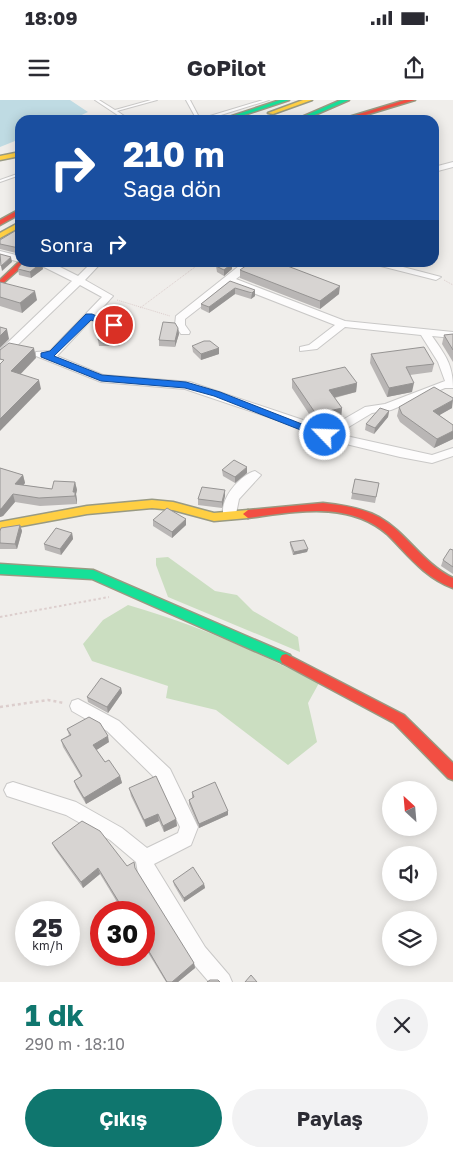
<!DOCTYPE html>
<html lang="tr">
<meta charset="utf-8">
<style>
:root{--surface:#fff;--page:#f2f2f3;--text:#2b2b33;--muted:#7c7c81;--accent:#0f766e}
body{margin:0;font-family:"Golos Text",sans-serif;background:var(--page);color:var(--text);height:100vh;display:flex;flex-direction:column;font-size:19px;white-space:nowrap}
*{box-sizing:border-box;margin:0}
p{font-size:16px;color:var(--muted)}
.icon{flex:none;width:28px;height:28px;fill:none;stroke:currentColor;stroke-width:2;stroke-linecap:round;stroke-linejoin:round}
.map{position:relative;height:882px;overflow:hidden}
.details{display:flex;flex-direction:column;background:var(--surface);flex:1}
.details>*{flex:none}
.guide{position:absolute;left:15px;top:15px;width:424px;height:152px;border-radius:15px;box-shadow:0 2px 12px #0003;background:#1a4fa0;color:#fff;overflow:hidden}
.needle{width:32px;rotate:334deg}
.fabs{position:absolute;left:382px;top:681px;display:grid;gap:10px}
.fabs a{display:grid;place-items:center;width:55px;height:55px;border-radius:50%;background:var(--surface);box-shadow:0 2px 12px #0003;font-size:25px}
.speed{position:absolute;left:15px;top:801px;display:flex;gap:10px;font-size:25px;font-weight:700;text-align:center}
.speed>*{display:grid;place-content:center;width:65px;height:65px;border-radius:50%;background:var(--surface);box-shadow:0 2px 12px #0003;line-height:1}
.speed small{font-size:12px;font-weight:400}
.speed .limit{border:8px solid #d22;background:#fff;color:#111}
.pin{position:absolute;display:grid;place-items:center;width:42px;height:42px;color:#fff;margin:-21px;border:2px solid #fff;border-radius:50%;box-shadow:0 1px 5px #0007}
.me{position:absolute;width:55px;margin:-28px;rotate:294deg;stroke-linejoin:round;filter:drop-shadow(0 0 4px #0008)}
.turn{display:flex;align-items:center;gap:18px;height:105px;padding:0 25px;font-size:22px}
.turn .icon{width:65px;height:65px;stroke-width:2.5}
.turn b{display:block;font-size:35px;line-height:42px}
.then{display:flex;align-items:center;height:48px;padding:0 25px;background:#0003;gap:10px;font-size:19px}
.round{display:grid;place-items:center;flex:none;width:52px;height:52px;border-radius:26px;background:var(--page)}
.head{display:flex;align-items:center;justify-content:space-between;height:85px;padding:0 25px}
h1{font-size:30px;font-weight:700;line-height:38px;color:var(--accent)}
.button{display:flex;gap:10px;margin-top:auto;padding:10px 25px}
.button a{flex:1;height:58px;border-radius:30px;background:var(--accent);color:#fff;font-size:20px;font-weight:700;line-height:58px;text-align:center}
.button a+a{background:var(--page);color:var(--text)}
.status{display:flex;justify-content:space-between;align-items:center;height:35px;padding:0 25px;background:var(--surface);direction:ltr}
.status svg{height:14px;fill:currentColor}
header{display:flex;justify-content:space-between;align-items:center;height:65px;padding:0 25px;background:var(--surface);font-size:22px;font-weight:700}
.map>svg:first-child{display:block}
.forest{fill:#cbdec1}
.water{fill:#bfdbe3}
.lines{fill:none;stroke-linecap:round;stroke-linejoin:round}
.lane-casing{stroke:#c9c8c7;stroke-width:2}
.street-casing{stroke:#c9c8c7;stroke-width:2}
.fast-casing{stroke:#999a82;stroke-width:3}
.slow-casing{stroke:#999a82;stroke-width:3}
.jam-casing{stroke:#999a82;stroke-width:3}
.path-far2{stroke:#dccecd;stroke-width:1;stroke-dasharray:1 1;stroke-linecap:butt}
.path-far1{stroke:#dccecd;stroke-width:2;stroke-dasharray:2.5 2.5;stroke-linecap:butt}
.path{stroke:#dccecd;stroke-width:2.5;stroke-dasharray:3 3;stroke-linecap:butt}
.lane{fill:#fdfcfc;fill-rule:evenodd}
.street{fill:#fdfcfc;fill-rule:evenodd}
.fast{fill:#16e098;fill-rule:evenodd}
.slow{fill:#ffcf43;fill-rule:evenodd}
.jam{fill:#f24e42;fill-rule:evenodd}
.wall{fill:#b9b6b5}
.shaded-wall{fill:#969493}
.building{fill:#d7d4d2;stroke:#969493}
.route{fill:#1a73e8;stroke:#114b97}
</style>
<div class="status"><b>18:09</b><svg viewBox="0 0 49 12"><path d="M0 12V9h3v3zM5 12V6h3v6zM10 12V3h3v9zM15 12V0h3v12zM26 1h20v11H26zM47 4h2v5h-2z"/></svg></div>
<header><svg class="icon" aria-label="menu" viewBox="0 0 24 24"><path d="M4 6h16M4 12h16M4 18h16"/></svg>GoPilot<svg class="icon" aria-label="share" viewBox="0 0 24 24"><path d="M12 15V3M7 8l5-5 5 5M5 13v7h14v-7"/></svg></header>
<div class="map">
<svg width="453" height="882" viewBox="0 0 453 882">
<rect width="100%" height="100%" fill="#f0eeeb"/>
<g class="forest">
<polygon points="168,457 215,491 237,495 253,511 298,537 300,552 168,497 156,465 156,458"/>
<path d="M 128,505 C 195,524 257,552 319,583 L 308,603 L 317,642 L 288,665 L 216,610 L 166,598 L 168,586 L 92,561 L 83,544 L 103,520 Z"/>
</g>
<polygon class="water" points="0,0 70,0 88,12 71,20 20,20 20,39 0,47"/>
<g class="lines">
<defs>
<g id="lane">
<polygon points="95,0 99,0 115,10 151,0 157,0 117,11 130,20 125,20"/>
<polygon points="186,0 190,0 200,19 263,0 269,0 205,20 197,20"/>
<polygon points="20,73 20,75 0,82 0,80"/>
</g>
<g id="street">
<polygon points="453,62 453,67 434,72 434,67"/>
<polygon points="0,151 20,156 20,162 0,157"/>
<path d="M 34,162 L 52,163 L 78,176 L 92,162 L 102,162 L 85,180 L 113,196 L 96,215 L 118,223 L 118,227 L 110,227 L 91,220 L 57,256 L 103,275 L 190,282 L 303,320 L 325,330 L 365,307 L 385,304 L 445,281 L 438,262 L 421,235 L 345,227 L 317,249 L 300,251 L 300,247 L 309,245 L 335,225 L 230,184 L 185,219 L 185,225 L 190,232 L 189,234 L 181,234 L 175,225 L 176,216 L 244,162 L 254,162 L 252,167 L 236,179 L 345,221 L 453,232 L 453,238 L 432,236 C 445,255 453,264 453,288 L 445,288 L 391,310 L 372,313 L 337,334 L 432,355 L 453,348 L 453,356 L 432,363 L 400,357 L 321,338 L 295,326 L 185,289 L 101,282 L 36,256 L 36,252 L 50,251 L 102,197 L 80,185 L 4,258 L 0,259 L 0,250 L 72,181 Z"/>
<polygon points="365,162 384,162 441,177 436,180"/>
<path d="M 255,371 L 261,375 L 239,399 L 235,419 L 225,419 C 216,403 239,375 255,371 Z"/>
<polygon points="78,599 119,621 170,669 198,727 191,745 154,764 205,847 229,875 232,882 209,882 191,861 138,773 136,762 110,740 66,715 7,696 4,690 7,684 13,682 76,702 122,728 147,748 178,733 180,727 158,681 107,631 72,611 70,606 72,601"/>
</g>
<g id="fast">
<polygon points="280,0 289,0 229,20 220,20"/>
<polygon points="341,0 349,0 303,20 295,20"/>
<polygon points="0,464 93,470 290,555 292,559 290,563 286,564 282,563 92,479 0,474"/>
</g>
<g id="slow">
<polygon points="303,0 312,0 273,14 268,13"/>
<polygon points="20,52 20,56 0,60 0,56"/>
<polygon points="20,122 20,127 0,138 0,133"/>
<polygon points="152,400 173,402 214,413 248,410 253,414 248,418 214,421 173,410 152,408 87,414 0,430 0,422 87,406"/>
</g>
<g id="jam">
<polygon points="405,0 415,0 349,20 339,20"/>
<polygon points="20,109 20,114 0,125 0,120"/>
<polygon points="20,161 20,162 27,162 0,186 0,180"/>
<path d="M 323,403 C 343,405 362,408 379,417 C 407,433 423,464 453,478 L 453,488 C 425,478 408,455 388,435 C 349,400 295,412 248,418 L 243,414 L 248,410 Z"/>
<polygon points="286,554 404,615 453,663 453,680 448,678 394,623 282,563 280,559 282,555"/>
</g>
</defs>
<use href="#lane" class="lane-casing"/>
<use href="#street" class="street-casing"/>
<use href="#fast" class="fast-casing"/>
<use href="#slow" class="slow-casing"/>
<use href="#jam" class="jam-casing"/>
<g class="path-far2">
<polyline points="444,180 453,185"/>
<polyline points="117,200 170,216"/>
<polyline points="140,208 195,167"/>
</g>
<polyline class="path-far1" points="0,517 109,497"/>
<polyline class="path" points="0,607 48,600 64,603"/>
<use href="#lane" class="lane"/>
<use href="#street" class="street"/>
<use href="#fast" class="fast"/>
<use href="#slow" class="slow"/>
<use href="#jam" class="jam"/>
</g>
<g class="wall">
<polygon points="20,128 20,154 0,149 0,140"/>
<polygon points="216,166 232,169 224,176 217,172"/>
<polygon points="18,169 43,169 31,178 19,175"/>
<polygon points="240,170 339,194 320,209 240,178"/>
<polygon points="230,181 255,196 251,199 235,194 209,213 201,209 201,204"/>
<polygon points="0,182 37,200 22,213 0,206"/>
<polygon points="178,228 179,234 175,247 159,246 159,240"/>
<polygon points="453,234 453,262 442,244 444,235"/>
<polygon points="121,236 119,246 99,246 98,240"/>
<polygon points="192,246 219,248 219,254 201,260 193,252"/>
<polygon points="371,254 434,264 432,272 410,275 412,292 387,297 370,263"/>
<polygon points="292,279 357,283 356,292 335,298 342,308 341,317 315,323 292,288"/>
<polygon points="399,307 452,308 439,315 453,325 453,339 434,348 400,322 397,316"/>
<polygon points="389,311 388,317 374,334 365,330 366,324"/>
<polygon points="0,368 23,375 25,383 23,385 52,389 75,382 77,390 76,394 77,400 77,404 40,406 15,402 3,416 0,417"/>
<polygon points="222,370 247,373 235,383 223,376"/>
<polygon points="355,379 379,383 375,403 351,399"/>
<polygon points="225,396 222,408 198,405 198,399"/>
<polygon points="153,420 186,425 172,438 153,426"/>
<polygon points="20,425 22,431 17,449 0,449 0,431"/>
<polygon points="72,433 73,439 61,455 45,450 44,444"/>
<polygon points="290,442 308,449 307,452 293,455 290,445"/>
<polygon points="453,450 453,474 441,466 443,460"/>
<polygon points="121,588 122,593 108,613 88,602 87,597"/>
<polygon points="67,629 109,642 96,650 105,662 120,676 122,683 86,704 76,687 74,681 81,677 63,647 61,640 69,635"/>
<polygon points="129,688 176,719 177,726 164,732 159,721 146,727 131,696"/>
<polygon points="192,692 228,711 228,715 199,728 189,704 189,700 192,698"/>
<polygon points="52,743 127,766 194,863 195,868 178,882 166,882 144,846 144,812 123,812 100,774 83,788 55,749"/>
<polygon points="173,781 204,784 205,788 184,802 174,785"/>
</g>
<g class="shaded-wall">
<polygon points="11,157 12,162 2,171 1,166"/>
<polygon points="42,162 43,169 31,178 30,172"/>
<polygon points="232,163 232,169 224,176 224,170"/>
<polygon points="340,186 339,194 320,209 320,201"/>
<polygon points="235,188 235,194 209,213 209,207"/>
<polygon points="255,190 255,196 251,199 252,193"/>
<polygon points="35,191 37,200 22,213 20,203"/>
<polygon points="178,228 179,234 175,247 175,241"/>
<polygon points="7,229 9,239 0,248 0,236"/>
<polygon points="120,230 121,236 119,246 118,240"/>
<polygon points="34,248 36,258 14,281 11,271"/>
<polygon points="219,248 219,254 201,260 201,254"/>
<polygon points="39,280 41,289 0,331 0,319"/>
<polygon points="357,283 356,292 328,299 329,290"/>
<polygon points="414,283 412,292 387,297 389,288"/>
<polygon points="453,300 452,308 431,320 433,311"/>
<polygon points="342,308 341,317 315,323 316,314"/>
<polygon points="389,311 388,317 374,334 375,328"/>
<polygon points="453,331 453,339 434,348 437,339"/>
<polygon points="247,367 247,373 235,383 235,377"/>
<polygon points="23,375 25,383 18,392 15,384"/>
<polygon points="75,382 77,390 76,394 77,400 77,404 75,396 73,392"/>
<polygon points="225,390 225,396 222,408 222,402"/>
<polygon points="13,394 15,402 3,416 0,417 0,409"/>
<polygon points="186,419 186,425 172,438 172,432"/>
<polygon points="20,425 22,431 17,449 15,444"/>
<polygon points="72,433 73,439 61,455 60,449"/>
<polygon points="308,449 307,452 293,455 294,452"/>
<polygon points="121,588 122,593 108,613 107,607"/>
<polygon points="108,636 109,642 95,651 93,645"/>
<polygon points="120,676 122,683 86,704 84,698"/>
<polygon points="228,711 228,715 199,728 199,724"/>
<polygon points="158,714 159,721 146,727 144,720"/>
<polygon points="176,719 177,726 164,732 163,726"/>
<polygon points="98,768 100,774 83,788 81,782"/>
<polygon points="204,784 205,788 184,802 184,798"/>
<polygon points="194,863 195,868 178,882 172,882"/>
</g>
<g class="building">
<polygon points="20,128 20,151 19,148 0,144 0,140"/>
<polygon points="0,154 11,157 1,166"/>
<polygon points="23,162 42,162 30,172 18,169"/>
<polygon points="223,162 231,162 232,163 224,170 216,166"/>
<polygon points="251,162 277,162 340,186 320,201 240,170"/>
<polygon points="230,181 255,190 252,193 235,188 209,207 201,204"/>
<polygon points="0,182 35,191 20,203 0,197"/>
<polygon points="163,222 175,223 178,228 175,241 159,240"/>
<polygon points="0,227 7,229 0,236"/>
<polygon points="101,229 120,230 118,240 98,240"/>
<polygon points="453,234 453,250 444,235"/>
<polygon points="204,241 210,241 219,248 201,254 192,246"/>
<polygon points="9,243 34,248 11,271 39,280 0,319 0,264 4,260 0,259 0,250"/>
<polygon points="424,247 434,264 406,267 414,283 389,288 371,254"/>
<polygon points="345,267 357,283 329,290 342,308 316,314 292,279"/>
<polygon points="434,287 453,298 453,300 433,311 453,325 453,331 437,339 402,314 399,307"/>
<polygon points="380,308 389,311 375,328 366,324"/>
<polygon points="234,360 247,367 235,377 222,370"/>
<polygon points="0,368 23,375 15,384 52,389 54,381 75,382 73,392 75,392 75,396 39,398 13,394 1,409 0,409"/>
<polygon points="355,379 379,383 376,397 352,393"/>
<polygon points="202,387 225,390 222,402 198,399"/>
<polygon points="167,408 186,419 172,432 153,420"/>
<polygon points="20,425 15,444 0,443 0,431 1,428"/>
<polygon points="56,428 72,433 60,449 44,444"/>
<polygon points="304,440 308,449 294,452 290,442"/>
<polygon points="450,449 453,450 453,467 443,460"/>
<polygon points="101,578 121,588 107,607 87,597"/>
<polygon points="89,617 100,623 108,636 93,645 105,662 109,660 120,676 84,698 74,681 82,676 61,640 71,635 67,629"/>
<polygon points="156,676 176,719 163,726 158,714 144,720 129,688"/>
<polygon points="215,682 228,711 199,724 189,700 194,697 192,692"/>
<polygon points="82,721 100,731 127,766 134,762 135,768 194,863 172,882 167,882 144,843 144,812 125,812 98,768 81,782 52,743"/>
<polygon points="193,767 204,784 184,798 173,781"/>
<polygon points="251,875 257,882 245,882"/>
<polygon points="210,880 218,880 220,882 207,882"/>
</g>
<polygon class="route" points="86,214 92,214 118,225 114,228 91,220 54,256 102,275 186,282 220,292 330,335 325,339 321,338 214,296 185,288 101,281 41,257 41,253 50,251"/>
</svg>
<div class="fabs">
<a><svg class="needle" viewBox="-14 -14 28 28"><path d="M0-13l5 13h-10z" fill="#e53935"/><path d="M0 13l5-13h-10z" fill="#7c7c81"/></svg></a>
<a><svg class="icon" aria-label="sound" viewBox="0 0 24 24"><path d="M4 9h4l5-4v14l-5-4H4zM17 9q2 3 0 6"/></svg></a>
<a><svg class="icon" aria-label="layers" viewBox="0 0 24 24"><path d="M12 4l9 5-9 5-9-5zM3 14l9 5 9-5"/></svg></a>
</div>
<div class="speed"><div>25<small>km/h</small></div><div class="limit">30</div></div>
<div class="pin" style="left:114px;top:225px;background:#d93025"><svg class="icon" aria-label="arrive" viewBox="0 0 24 24"><path d="M6 21V4h12l-3 4 3 4H6"/></svg></div>
<svg class="me" style="left:325px;top:335px" viewBox="-20 -20 40 40"><circle r="17" fill="#1a73e8" stroke="#fff" stroke-width="3"/><path d="M0-11L8 9 0 5-8 9z" fill="#fff"/></svg>
<div class="guide">
<div class="turn"><svg class="icon" aria-label="right" viewBox="0 0 24 24"><path d="M7 20v-9h11M14 6l5 5-5 5"/></svg><div><b>210 m</b>Sağa dön</div></div>
<div class="then">Sonra<svg class="icon" aria-label="right" viewBox="0 0 24 24"><path d="M7 20v-9h11M14 6l5 5-5 5"/></svg></div>
</div>
</div>
<section class="details">
<div class="head"><div><h1>1 dk</h1><p>290 m · 18:10</p></div><a class="round"><svg class="icon" aria-label="close" viewBox="0 0 24 24"><path d="M6 6l12 12M18 6L6 18"/></svg></a></div>
<div class="button"><a>Çıkış</a><a>Paylaş</a></div>
</section>
